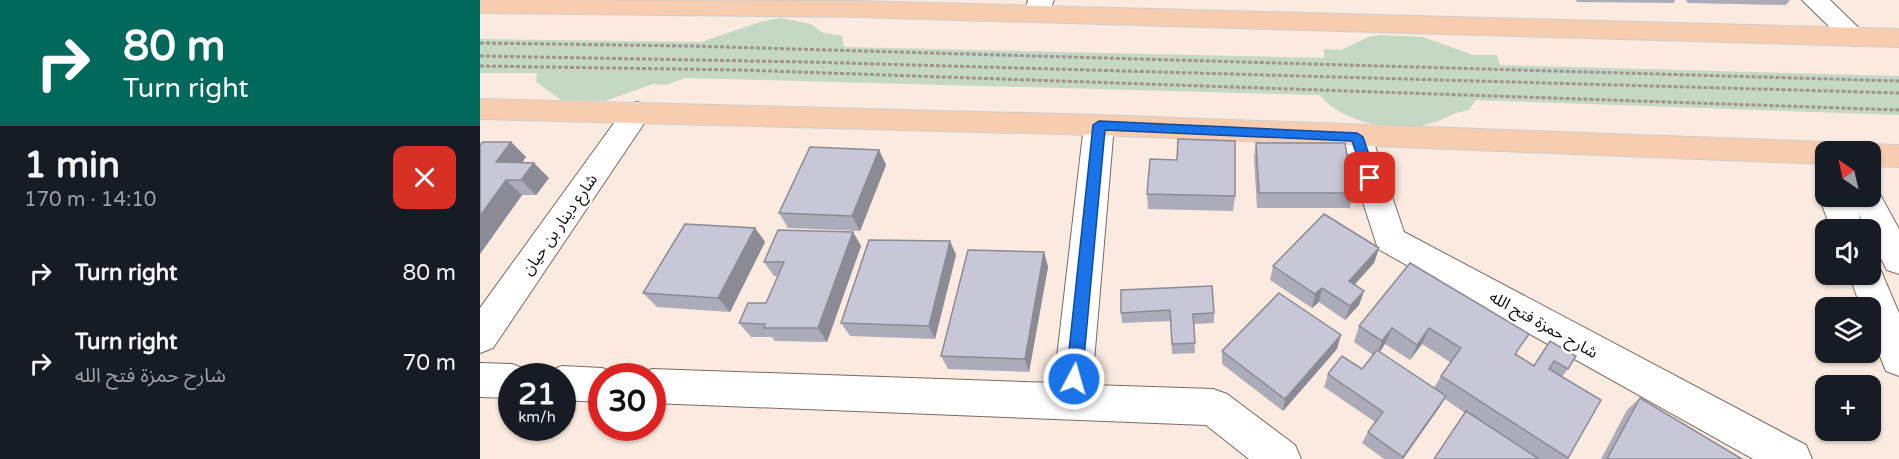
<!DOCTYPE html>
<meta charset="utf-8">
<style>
:root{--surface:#171b24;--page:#20242c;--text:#f1f3f6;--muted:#9ea1a6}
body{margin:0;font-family:"Varela Round","Noto Sans Arabic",sans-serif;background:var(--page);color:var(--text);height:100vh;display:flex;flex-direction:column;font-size:22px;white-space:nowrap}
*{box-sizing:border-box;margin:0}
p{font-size:20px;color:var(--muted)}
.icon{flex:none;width:33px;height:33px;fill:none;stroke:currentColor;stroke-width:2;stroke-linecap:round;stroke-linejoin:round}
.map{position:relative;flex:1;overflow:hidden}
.side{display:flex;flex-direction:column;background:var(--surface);width:480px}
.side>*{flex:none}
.guide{background:#00695c;color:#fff;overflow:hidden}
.needle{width:39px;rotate:326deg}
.controls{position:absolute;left:1335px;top:141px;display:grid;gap:12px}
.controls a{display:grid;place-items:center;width:66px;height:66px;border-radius:12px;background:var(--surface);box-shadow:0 2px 4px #0004;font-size:30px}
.speed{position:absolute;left:18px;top:363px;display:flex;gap:12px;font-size:30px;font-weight:700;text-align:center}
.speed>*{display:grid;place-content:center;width:78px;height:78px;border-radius:50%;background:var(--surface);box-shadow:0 2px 4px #0004;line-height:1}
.speed small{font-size:15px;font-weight:400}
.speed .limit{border:9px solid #d22;background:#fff;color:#111}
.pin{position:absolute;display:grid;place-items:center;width:51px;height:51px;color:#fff;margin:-26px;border-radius:12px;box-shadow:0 3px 9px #0006}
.me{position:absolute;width:66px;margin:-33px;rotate:6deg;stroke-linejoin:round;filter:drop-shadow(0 0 4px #0008)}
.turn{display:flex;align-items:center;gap:21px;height:126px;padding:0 24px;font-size:27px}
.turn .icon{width:78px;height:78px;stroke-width:2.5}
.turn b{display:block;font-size:42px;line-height:51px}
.round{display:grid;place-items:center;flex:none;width:63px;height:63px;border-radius:12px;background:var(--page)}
.summary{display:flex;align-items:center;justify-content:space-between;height:102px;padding:0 24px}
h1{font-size:36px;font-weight:700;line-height:45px}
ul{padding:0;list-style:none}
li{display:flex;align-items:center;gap:18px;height:90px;padding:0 24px}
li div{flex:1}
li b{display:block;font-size:22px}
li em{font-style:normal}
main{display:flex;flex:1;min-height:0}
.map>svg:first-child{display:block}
.green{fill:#c5d8c4}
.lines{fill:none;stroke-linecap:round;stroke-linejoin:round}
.minor-casing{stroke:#796b62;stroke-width:2}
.major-casing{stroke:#cfcecd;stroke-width:2}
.path{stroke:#a0958d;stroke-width:3;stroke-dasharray:4 2;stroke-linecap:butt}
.minor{fill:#fff;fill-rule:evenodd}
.major{fill:#f8cdaf;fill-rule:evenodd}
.wall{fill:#ababb9;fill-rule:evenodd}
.shaded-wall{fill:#8b8b96}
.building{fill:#c7c7d7;stroke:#8b8b96;stroke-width:1.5}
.route{fill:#1a73e8;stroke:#114b97;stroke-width:1.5}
.labels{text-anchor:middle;stroke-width:5;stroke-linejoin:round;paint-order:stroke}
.street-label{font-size:16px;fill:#0f0a07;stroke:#fff}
</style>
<main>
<section class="side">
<div class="guide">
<div class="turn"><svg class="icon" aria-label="right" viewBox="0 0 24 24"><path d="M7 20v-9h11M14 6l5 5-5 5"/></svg><div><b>80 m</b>Turn right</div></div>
</div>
<div class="summary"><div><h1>1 min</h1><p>170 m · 14:10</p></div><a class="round" style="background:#d93025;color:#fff"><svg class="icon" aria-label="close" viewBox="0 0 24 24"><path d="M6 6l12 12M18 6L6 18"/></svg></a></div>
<ul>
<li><svg class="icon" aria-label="right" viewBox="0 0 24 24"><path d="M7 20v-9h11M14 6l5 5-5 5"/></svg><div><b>Turn right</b></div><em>80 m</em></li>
<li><svg class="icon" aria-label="right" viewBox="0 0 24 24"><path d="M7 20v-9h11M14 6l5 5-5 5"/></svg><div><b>Turn right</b><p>شارح حمزة فتح الله</p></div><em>70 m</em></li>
</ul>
</section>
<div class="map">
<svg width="1419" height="459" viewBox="0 0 1419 459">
<rect width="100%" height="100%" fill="#faeadf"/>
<path class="green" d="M 301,18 L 331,24 L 343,33 L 362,36 L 364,47 L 844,58 L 844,49 L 861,50 L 888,37 L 901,35 L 943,37 L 993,55 L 1017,55 L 1020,65 L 1419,76 L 1419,115 L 996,100 L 989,110 C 973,112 963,120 949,124 C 917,134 860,122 840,95 L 205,78 L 186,85 L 173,84 L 125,101 L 81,100 L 56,82 L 57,73 L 0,73 L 0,39 L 221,42 L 280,22 Z"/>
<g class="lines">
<defs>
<g id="minor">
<polygon points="548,0 574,0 566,20 557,22 548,20 544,14"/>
<polygon points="1322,0 1350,0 1388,37 1384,43 1375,46 1366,43"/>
<polygon points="157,102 167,105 172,112 167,119 13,348 0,353 0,308 147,105"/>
<polygon points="619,115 629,118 634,125 612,385 733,389 747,394 815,445 821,459 769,459 726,425 172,403 172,376 157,376 172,369 574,383 604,125 609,118"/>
<polygon points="877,126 888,129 892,137 924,232 1326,445 1332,459 1273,459 898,249 862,137 866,129"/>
<polygon points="1390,186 1396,187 1419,229 1419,274 1407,270 1390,238 1390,230 1386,230 1378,212 1384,230 1351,230 1339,196 1346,187 1346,196 1390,196"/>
<polygon points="1390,261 1398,264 1419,313 1419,376 1406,371 1390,332 1390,308 1381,308 1369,274 1390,274"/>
<polygon points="0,363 32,364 45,369 49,376 32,376 32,398 0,397"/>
<polygon points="82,366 122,368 135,373 137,376 122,376 122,402 82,400 82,376 66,376 69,371"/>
</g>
<g id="major">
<polygon points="0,0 377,1 1419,29 1419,47 377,17 0,13"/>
<polygon points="0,99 619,115 1346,142 1357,145 1360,152 1346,152 1346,164 619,135 0,119"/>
<polygon points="1390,144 1419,145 1419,167 1390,166 1390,152 1377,152 1379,147"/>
</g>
</defs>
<use href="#minor" class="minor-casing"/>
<use href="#major" class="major-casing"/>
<g class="path">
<polyline points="0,43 210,46 1419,81"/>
<polyline points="0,56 327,62 1419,93"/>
<polyline points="0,66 260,70 1419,110"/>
</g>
<use href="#minor" class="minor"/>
<use href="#major" class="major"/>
</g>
<g class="wall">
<polygon points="1096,0 1195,0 1194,3 1097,2"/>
<polygon points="1206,0 1310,0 1306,5 1208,3"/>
<polygon points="31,142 46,157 42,163 69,178 56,195 42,195 0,254 0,145"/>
<polygon points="776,143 873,193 870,208 777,208 774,158"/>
<polygon points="399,150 406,165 380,231 308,228 299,213"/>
<polygon points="667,194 755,196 753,211 668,209"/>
<polygon points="275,228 285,242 250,312 177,307 163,293"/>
<polygon points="373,232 381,246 347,342 295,341 292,337 271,337 259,323 286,303 298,276 294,276 284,262"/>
<polygon points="470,241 476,255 455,339 370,336 361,323"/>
<polygon points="899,248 894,263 875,284 884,291 879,305 865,320 839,302 832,308 790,280 793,266"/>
<polygon points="564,252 568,267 549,372 468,369 461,356"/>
<path d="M 930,263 L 1035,354 L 1054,365 L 1070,341 L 1088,369 L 1082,377 L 1121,400 L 1087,459 L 954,459 L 985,413 L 965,399 L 959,408 L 923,459 L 904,459 L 882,443 L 888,432 L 895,422 L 844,387 L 848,374 L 882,369 L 893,355 L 874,342 L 879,326 ZM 905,344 L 930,360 L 942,344 L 970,362 L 961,376 L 954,388 L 900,352 Z"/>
<polygon points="641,290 734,313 734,323 714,324 715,353 692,354 691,321 642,323 641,313"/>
<polygon points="857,349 803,411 742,364 742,351"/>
<polygon points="1160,398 1262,459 1121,459 1147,410"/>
</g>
<g class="shaded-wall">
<polygon points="31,142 46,157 31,178 16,162"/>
<polygon points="399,150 406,165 380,231 372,216"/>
<polygon points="54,163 69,178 56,195 41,180"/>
<polygon points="26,180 42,195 0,254 0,216"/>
<polygon points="275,228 285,242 250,312 238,298"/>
<polygon points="373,232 381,246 347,342 338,328"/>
<polygon points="470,241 476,255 455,339 449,326"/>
<polygon points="899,248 894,263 865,295 869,281"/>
<polygon points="564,252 568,267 549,372 545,359"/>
<polygon points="842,288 839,302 832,308 835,294"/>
<polygon points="884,291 879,305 865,320 870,306"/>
<polygon points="912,328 905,344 896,357 902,341"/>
<polygon points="949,328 942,344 930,360 937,345"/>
<polygon points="861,335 857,349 803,411 805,399"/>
<polygon points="966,396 959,408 923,459 922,459"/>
</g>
<g class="building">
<polygon points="698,139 755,141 755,196 667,194 670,159 697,160"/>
<polygon points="3,142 31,142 16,162 54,163 41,180 26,180 0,216 0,145"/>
<polygon points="776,143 865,143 873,193 779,193"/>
<polygon points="330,147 399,150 372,216 299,213"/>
<polygon points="844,214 899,248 869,281 884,291 870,306 842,288 835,294 793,266"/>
<polygon points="205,224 275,228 238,298 163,293"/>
<polygon points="298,230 373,232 338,328 284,328 285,324 259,323 268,303 286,303 304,262 284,262"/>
<polygon points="389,240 470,241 449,326 361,323"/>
<polygon points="488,250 564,252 545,359 461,356"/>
<polygon points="930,263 1049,334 1035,354 1054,366 1070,341 1096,356 1088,369 1074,361 1069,369 1121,400 1088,458 961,376 981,348 949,328 937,345 912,328 902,341 879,326"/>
<polygon points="732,286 734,313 713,314 715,343 692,344 690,310 641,313 641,290"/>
<polygon points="799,293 861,335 805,399 742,351"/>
<polygon points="897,350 966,396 923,457 888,432 903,412 848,374 862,356 882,369"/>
<polygon points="1160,398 1262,459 1127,459"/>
<polygon points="986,411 1059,459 954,459"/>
</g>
<polygon class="route" points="619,121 877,133 883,137 897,178 895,182 886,182 872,141 625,130 602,379 599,384 594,386 588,384 586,379 613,125"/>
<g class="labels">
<g class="street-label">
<text transform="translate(79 224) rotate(-55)" y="6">شارع دينار بن حيان</text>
<text transform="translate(1064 324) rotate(29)" y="6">شارح حمزة فتح الله</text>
</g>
</g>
</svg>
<div class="controls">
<a><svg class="needle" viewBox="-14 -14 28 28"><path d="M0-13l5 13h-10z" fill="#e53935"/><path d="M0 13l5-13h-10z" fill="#9ea1a6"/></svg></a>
<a><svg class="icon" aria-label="sound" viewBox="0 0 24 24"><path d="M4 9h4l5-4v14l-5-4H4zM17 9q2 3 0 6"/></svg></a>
<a><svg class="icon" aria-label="layers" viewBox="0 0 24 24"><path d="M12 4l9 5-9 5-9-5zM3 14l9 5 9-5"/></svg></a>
<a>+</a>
</div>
<div class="speed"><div>21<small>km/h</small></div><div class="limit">30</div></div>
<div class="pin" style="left:890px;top:178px;background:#d93025"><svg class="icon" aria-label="arrive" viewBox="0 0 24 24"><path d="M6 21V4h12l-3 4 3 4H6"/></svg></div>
<svg class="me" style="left:594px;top:379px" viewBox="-20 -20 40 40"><circle r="17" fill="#1a73e8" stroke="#fff" stroke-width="3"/><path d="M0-11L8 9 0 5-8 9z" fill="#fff"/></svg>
</div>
</main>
